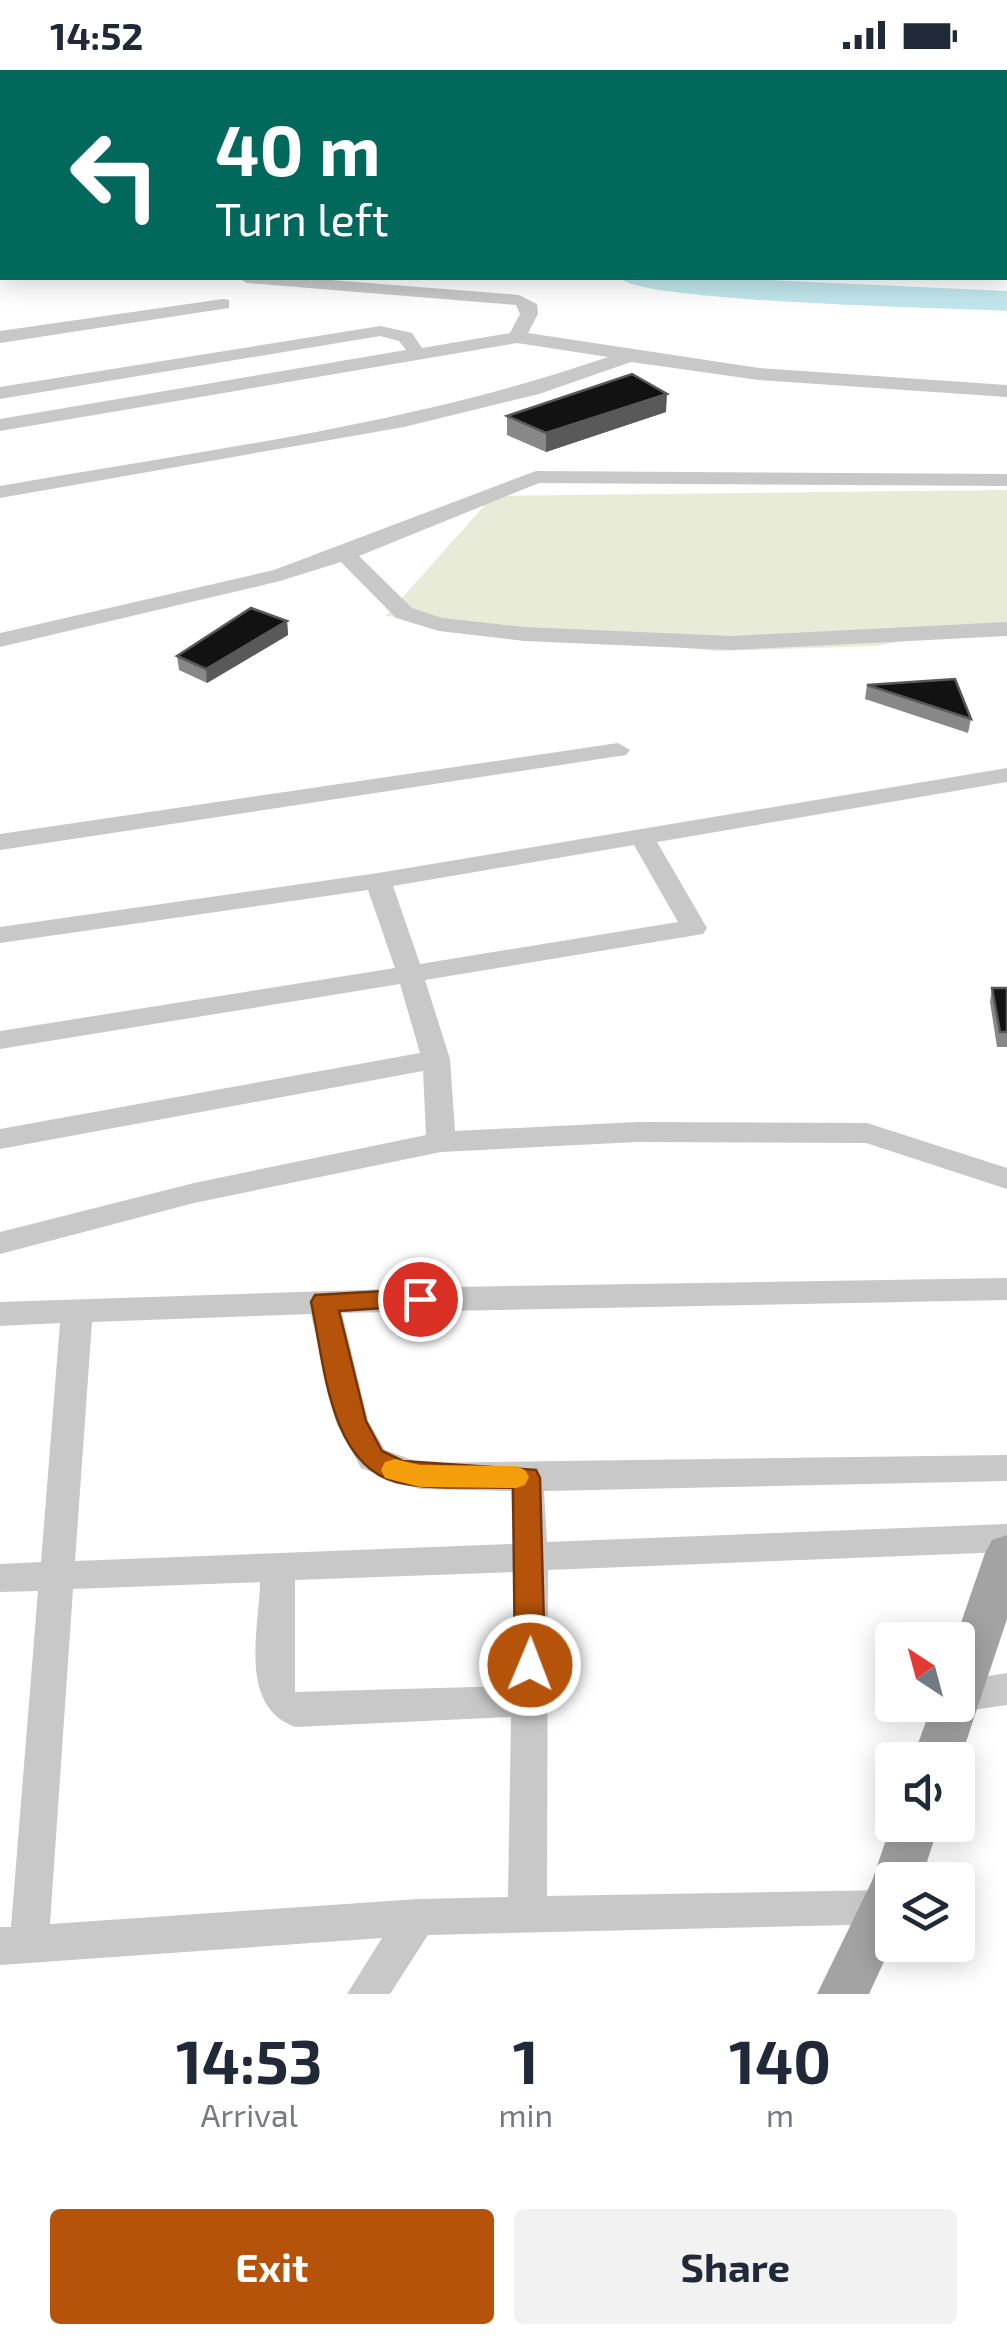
<!DOCTYPE html>
<style>
:root{--surface:#fff;--page:#f2f2f3;--text:#1f2937;--muted:#747a83;--accent:#b45309}
body{margin:0;font-family:"Exo 2",sans-serif;background:var(--page);color:var(--text);height:100vh;display:flex;flex-direction:column;font-size:38px;white-space:nowrap}
*{box-sizing:border-box;margin:0}
p{font-size:32px;color:var(--muted)}
.icon{flex:none;width:55px;height:55px;fill:none;stroke:currentColor;stroke-width:2;stroke-linecap:round;stroke-linejoin:round}
.map{position:relative;height:1924px;overflow:hidden}
.panel{display:flex;flex-direction:column;background:var(--surface);flex:1}
.panel>*{flex:none}
.banner{position:absolute;left:0px;top:0px;width:1008px;height:210px;box-shadow:0 5px 25px #0003;background:#00695c;color:#fff;overflow:hidden}
.needle{width:65px;rotate:324deg}
.tools{position:absolute;left:875px;top:1552px;display:grid;gap:20px}
.tools a{display:grid;place-items:center;width:100px;height:100px;border-radius:10px;background:var(--surface);box-shadow:0 5px 25px #0003;font-size:50px}
.pin{position:absolute;display:grid;place-items:center;width:85px;height:85px;color:#fff;margin:-42px;border:5px solid #fff;border-radius:50%;box-shadow:0 2px 10px #0007}
.me{position:absolute;width:110px;margin:-55px;rotate:1deg;stroke-linejoin:round;filter:drop-shadow(0 0 8px #0008)}
.turn{display:flex;align-items:center;gap:35px;height:210px;padding:0 50px;font-size:45px}
.turn .icon{width:130px;height:130px;stroke-width:2.5}
.turn b{display:block;font-size:70px;line-height:85px}
.eta{display:flex;justify-content:space-evenly;align-items:center;height:170px;text-align:center}
.eta b{font-size:60px;font-weight:700;line-height:70px}
.primary-button{display:flex;gap:20px;margin-top:auto;padding:20px 50px}
.primary-button a{flex:1;height:115px;border-radius:10px;background:var(--accent);color:#fff;font-size:40px;font-weight:700;line-height:115px;text-align:center}
.primary-button a+a{background:var(--page);color:var(--text)}
.status{display:flex;justify-content:space-between;align-items:center;height:70px;padding:0 50px;background:var(--surface);direction:ltr}
.status svg{height:28px;fill:currentColor}
.map>svg:first-child{display:block}
.green{fill:#e7ebd7}
.lines{fill:none;stroke-linecap:round;stroke-linejoin:round}
.river{fill:#c1e7ec;fill-rule:evenodd}
.minor{fill:#c8c8c8;fill-rule:evenodd}
.major{fill:#a3a3a3;fill-rule:evenodd}
.wall{fill:#888}
.shaded-wall{fill:#595959}
.building{fill:#121212;stroke:#595959;stroke-width:2.5}
.route{fill:#b45309;stroke:#753606;stroke-width:2.5}
.slow{fill:#f59e0b}
</style>
<div class="status"><b>14:52</b><svg viewBox="0 0 49 12"><path d="M0 12V9h3v3zM5 12V6h3v6zM10 12V3h3v9zM15 12V0h3v12zM26 1h20v11H26zM47 4h2v5h-2z"/></svg></div>
<div class="map">
<svg width="1007" height="1924" viewBox="0 0 1007 1924">
<rect width="100%" height="100%" fill="#fff"/>
<polygon class="green" points="1007,420 1007,553 875,576 715,581 386,546 493,426"/>
<g class="lines">
<g class="river">
<polygon points="0,124 2,125 2,143 0,143"/>
<path d="M 621,208 L 721,208 L 1007,221 L 1007,241 C 957,238 637,232 621,208 Z"/>
</g>
<g class="minor">
<rect x="224" y="0" width="14" height="2"/>
<polygon points="618,0 633,0 634,2 619,2"/>
<polygon points="703,0 720,0 721,2 704,2"/>
<polygon points="1007,24 1007,34 1005,35 1005,25"/>
<rect x="0" y="89" width="2" height="10"/>
<rect x="1005" y="100" width="2" height="10"/>
<rect x="0" y="175" width="2" height="10"/>
<path d="M 238,208 L 306,208 L 519,225 L 537,234 L 538,244 L 528,263 L 759,298 L 1007,315 L 1007,327 L 759,310 L 631,292 L 539,324 L 404,357 L 0,428 L 0,416 C 204,380 412,355 608,287 L 517,273 L 0,361 L 0,349 L 406,280 L 399,271 L 380,266 L 0,329 L 0,317 L 380,256 L 412,263 L 422,278 L 510,263 L 520,244 L 516,235 L 247,213 Z"/>
<polygon points="223,229 229,230 229,238 0,273 0,261"/>
<polygon points="536,401 1007,404 1007,416 539,413 359,486 412,538 442,548 524,557 732,566 1007,552 1007,566 732,580 524,571 439,561 396,548 341,492 280,511 0,577 0,563 274,500"/>
<polygon points="618,673 630,680 626,685 0,780 0,764"/>
<path d="M 1007,698 L 1007,712 L 657,772 L 707,858 L 703,864 L 425,910 L 450,989 L 455,1061 L 637,1052 L 867,1053 L 1007,1098 L 1007,1119 L 866,1073 L 637,1072 L 441,1082 L 194,1133 L 0,1184 L 0,1162 L 194,1113 L 426,1065 L 423,1001 L 0,1079 L 0,1059 L 420,983 L 400,914 L 0,979 L 0,961 L 395,898 L 368,820 L 0,873 L 0,857 L 378,803 ZM 634,775 L 678,852 L 420,894 L 393,816 Z"/>
<path d="M 1007,1208 L 1007,1230 L 342,1243 L 368,1351 L 385,1380 L 421,1393 L 1007,1385 L 1007,1411 L 544,1421 L 547,1472 L 1007,1454 L 1007,1482 L 548,1500 L 547,1826 L 887,1820 L 892,1822 L 892,1854 L 428,1865 L 390,1924 L 347,1924 L 382,1868 L 0,1895 L 0,1857 L 11,1857 L 38,1521 L 0,1522 L 0,1494 L 41,1492 L 60,1253 L 0,1256 L 0,1232 L 452,1217 ZM 311,1244 L 336,1352 L 361,1398 L 420,1419 L 511,1421 L 513,1474 L 75,1491 L 92,1252 ZM 514,1502 L 512,1616 L 295,1622 L 295,1510 ZM 260,1512 C 259,1561 238,1636 295,1657 L 511,1647 L 508,1827 L 418,1829 L 50,1854 L 73,1519 Z"/>
<polygon points="1007,1603 1007,1635 958,1642 945,1637 958,1635 958,1611"/>
</g>
<g class="major">
<rect x="0" y="4" width="2" height="12"/>
<polygon points="1007,1465 1007,1549 960,1690 958,1694 958,1690 912,1690 932,1635 958,1635 955,1570 985,1483 992,1470"/>
<polygon points="892,1752 939,1755 921,1810 892,1810 892,1874 869,1924 817,1924 872,1811"/>
</g>
</g>
<g class="wall">
<polygon points="666,342 546,382 507,365 507,346"/>
<polygon points="287,551 288,565 207,613 179,600 177,586"/>
<polygon points="867,615 971,649 968,663 865,629"/>
<polygon points="992,918 1007,918 1007,977 997,977 990,932"/>
</g>
<g class="shaded-wall">
<polygon points="667,324 666,342 546,382 546,363"/>
<polygon points="287,551 288,565 207,613 206,599"/>
</g>
<g class="building">
<polygon points="632,304 667,324 546,363 507,346"/>
<polygon points="251,538 287,551 206,599 177,586"/>
<polygon points="955,609 971,649 867,615"/>
<polygon points="992,918 1007,918 1007,962 1000,962"/>
</g>
<path class="route" d="M 420,1219 L 429,1222 L 433,1229 L 429,1235 L 339,1241 L 366,1351 L 382,1381 L 403,1391 L 536,1400 L 540,1408 L 545,1595 L 540,1604 L 530,1608 L 520,1604 L 515,1595 L 513,1418 C 476,1416 432,1421 396,1412 C 328,1394 324,1289 311,1232 L 315,1225 Z"/>
<polygon class="slow" points="395,1389 420,1395 516,1396 525,1400 529,1407 525,1415 516,1418 420,1417 385,1408 381,1400 385,1392"/>
</svg>
<div class="tools">
<a><svg class="needle" viewBox="-14 -14 28 28"><path d="M0-13l5 13h-10z" fill="#e53935"/><path d="M0 13l5-13h-10z" fill="#747a83"/></svg></a>
<a><svg class="icon" aria-label="sound" viewBox="0 0 24 24"><path d="M4 9h4l5-4v14l-5-4H4zM17 9q2 3 0 6"/></svg></a>
<a><svg class="icon" aria-label="layers" viewBox="0 0 24 24"><path d="M12 4l9 5-9 5-9-5zM3 14l9 5 9-5"/></svg></a>
</div>
<div class="pin" style="left:420px;top:1229px;background:#d93025"><svg class="icon" aria-label="arrive" viewBox="0 0 24 24"><path d="M6 21V4h12l-3 4 3 4H6"/></svg></div>
<svg class="me" style="left:530px;top:1595px" viewBox="-20 -20 40 40"><circle r="17" fill="#b45309" stroke="#fff" stroke-width="3"/><path d="M0-11L8 9 0 5-8 9z" fill="#fff"/></svg>
<div class="banner">
<div class="turn"><svg class="icon" aria-label="left" viewBox="0 0 24 24"><path d="M17 20v-9H6M10 6l-5 5 5 5"/></svg><div><b>40 m</b>Turn left</div></div>
</div>
</div>
<section class="panel">
<div class="eta">
<div><b>14:53</b><p>Arrival</p></div>
<div><b>1</b><p>min</p></div>
<div><b>140</b><p>m</p></div>
</div>
<div class="primary-button"><a>Exit</a><a>Share</a></div>
</section>
